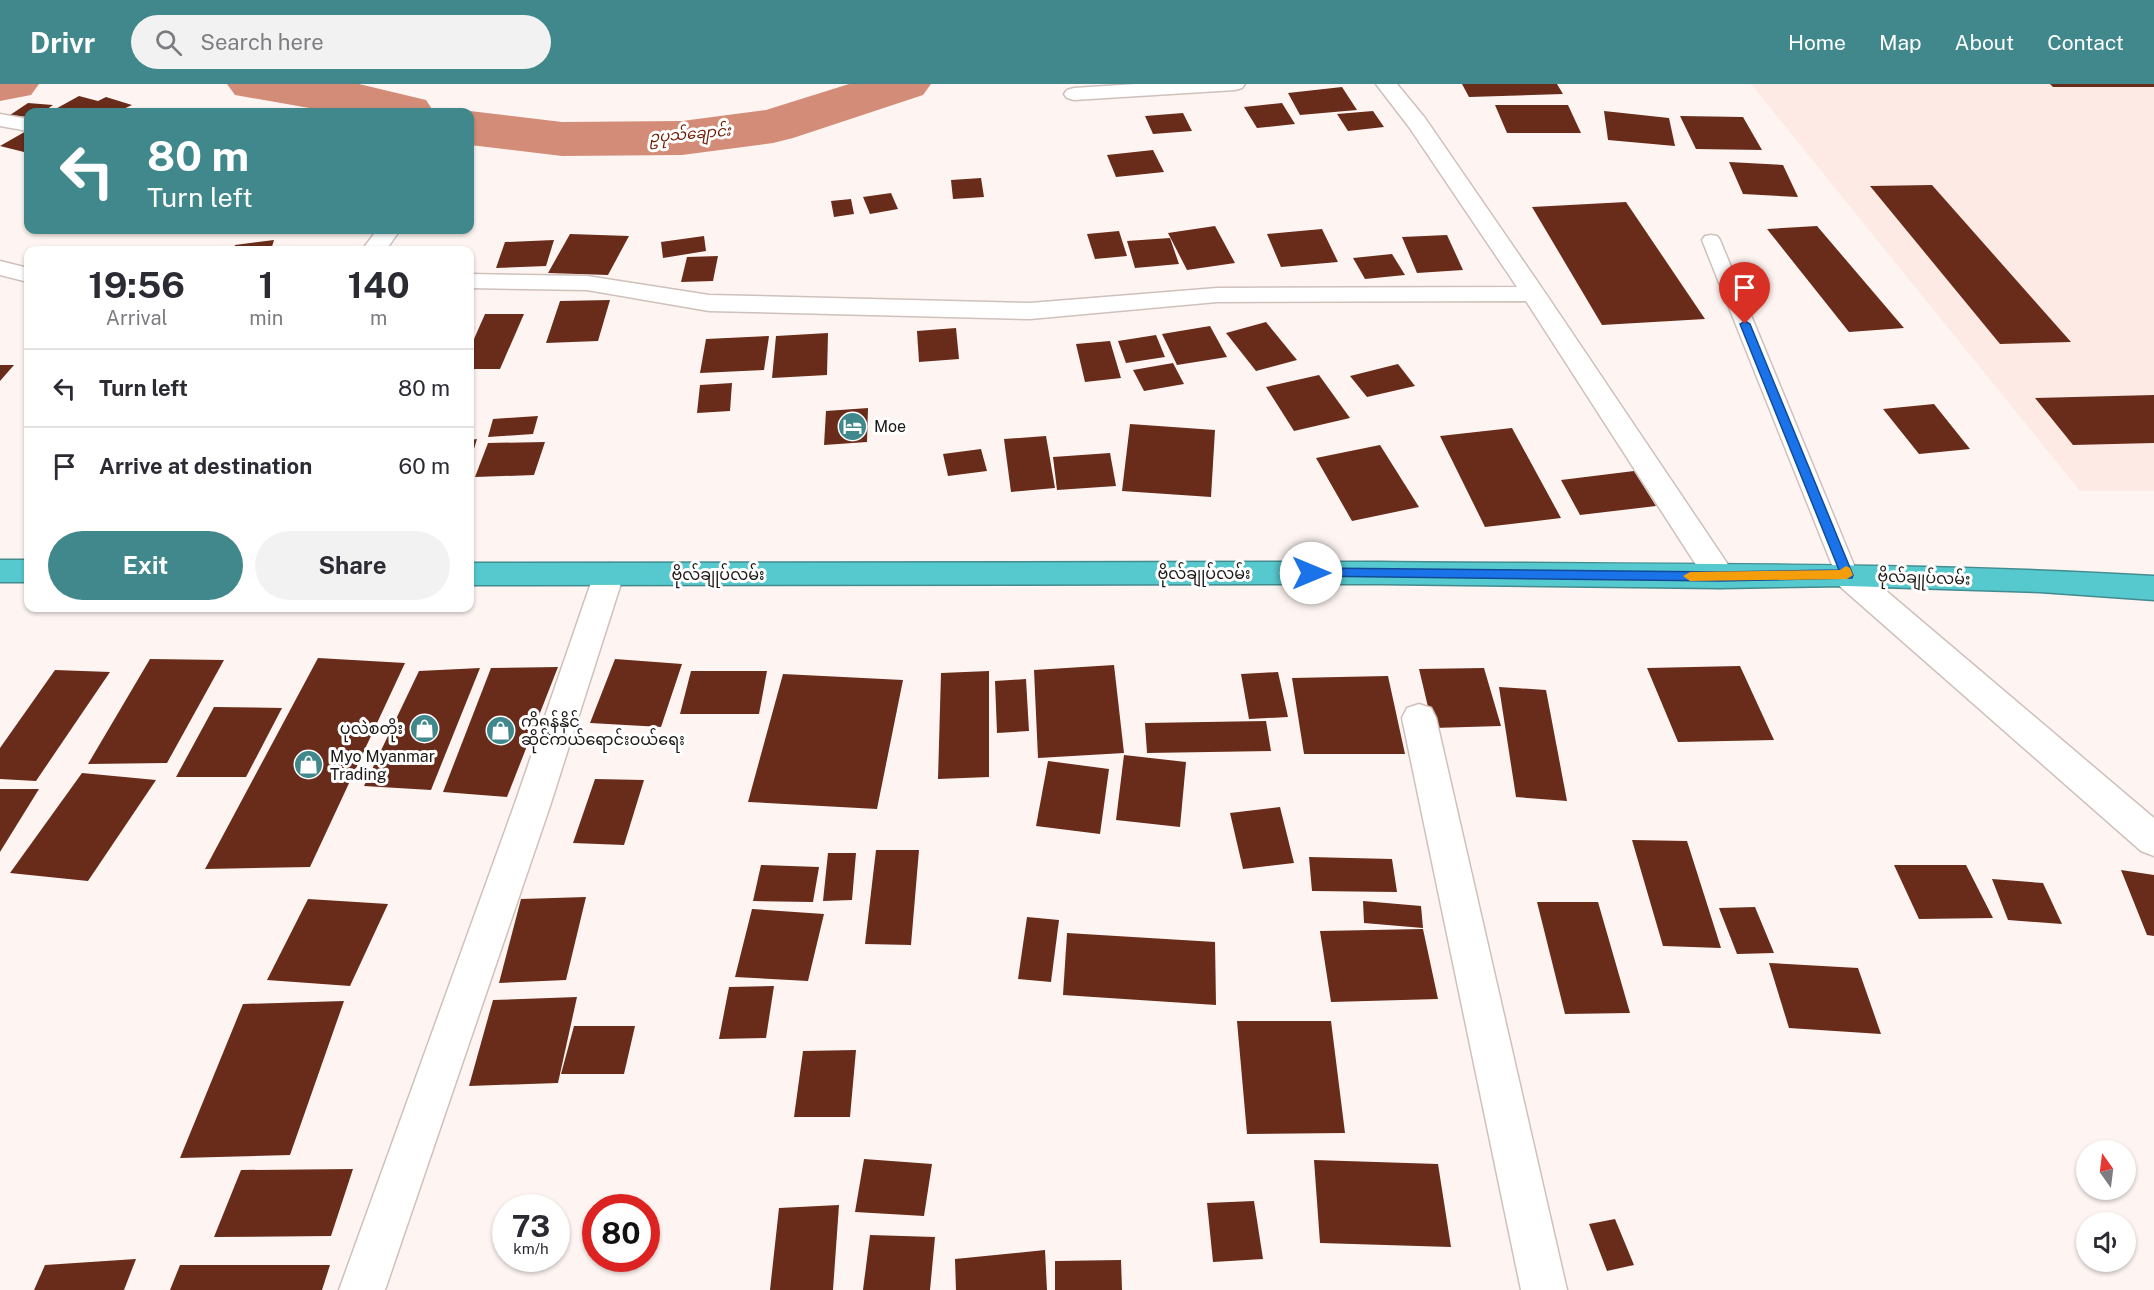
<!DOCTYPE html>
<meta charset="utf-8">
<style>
:root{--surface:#fff;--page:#f2f2f3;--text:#2b2b33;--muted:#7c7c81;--line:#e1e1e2;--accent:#40888b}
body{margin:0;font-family:"Public Sans","Noto Sans Myanmar",sans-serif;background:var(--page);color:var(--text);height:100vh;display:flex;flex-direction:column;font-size:22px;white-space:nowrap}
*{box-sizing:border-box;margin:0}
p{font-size:20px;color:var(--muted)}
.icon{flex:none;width:33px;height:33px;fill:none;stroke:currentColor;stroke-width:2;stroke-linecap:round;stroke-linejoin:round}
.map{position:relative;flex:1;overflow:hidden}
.panel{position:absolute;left:24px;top:162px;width:450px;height:366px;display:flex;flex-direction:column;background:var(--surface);border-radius:12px;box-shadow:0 2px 4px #0004}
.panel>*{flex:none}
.hud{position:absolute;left:24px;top:24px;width:450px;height:126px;border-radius:12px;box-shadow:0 2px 4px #0004;background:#40888b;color:#fff;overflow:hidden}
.needle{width:39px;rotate:346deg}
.fabs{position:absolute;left:2076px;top:1056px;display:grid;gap:12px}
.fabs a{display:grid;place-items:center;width:60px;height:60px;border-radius:50%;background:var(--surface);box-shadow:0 2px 4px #0004;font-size:30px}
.speed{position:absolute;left:492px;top:1110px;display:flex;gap:12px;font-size:30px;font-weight:700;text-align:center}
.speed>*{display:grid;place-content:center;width:78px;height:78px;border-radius:50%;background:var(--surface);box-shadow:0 2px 4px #0004;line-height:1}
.speed small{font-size:15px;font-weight:400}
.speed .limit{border:9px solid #d22;background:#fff;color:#111}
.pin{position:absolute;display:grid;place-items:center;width:51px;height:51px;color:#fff;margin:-62px -26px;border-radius:50% 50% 50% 0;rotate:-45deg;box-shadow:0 0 6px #0007}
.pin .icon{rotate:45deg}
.me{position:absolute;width:66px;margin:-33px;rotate:90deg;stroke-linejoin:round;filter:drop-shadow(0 0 4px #0008)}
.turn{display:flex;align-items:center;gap:21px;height:126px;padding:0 24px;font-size:27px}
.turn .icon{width:78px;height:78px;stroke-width:2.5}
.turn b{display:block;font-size:42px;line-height:51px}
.eta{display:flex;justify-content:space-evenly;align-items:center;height:102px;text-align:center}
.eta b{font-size:36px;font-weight:700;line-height:42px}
.cta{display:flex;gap:12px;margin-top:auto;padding:12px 24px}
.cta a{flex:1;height:69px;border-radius:36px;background:var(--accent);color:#fff;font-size:24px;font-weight:700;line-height:69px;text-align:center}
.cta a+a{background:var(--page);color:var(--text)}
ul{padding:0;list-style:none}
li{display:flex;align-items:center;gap:18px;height:78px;padding:0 24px;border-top:2px solid var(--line)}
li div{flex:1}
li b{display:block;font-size:22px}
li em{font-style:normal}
header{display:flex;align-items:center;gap:36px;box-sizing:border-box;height:84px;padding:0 30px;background:var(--accent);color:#fff}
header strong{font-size:28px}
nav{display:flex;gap:33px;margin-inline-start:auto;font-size:21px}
.search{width:420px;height:54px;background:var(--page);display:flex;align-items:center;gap:15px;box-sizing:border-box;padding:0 21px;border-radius:33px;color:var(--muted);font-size:22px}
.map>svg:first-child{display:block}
.built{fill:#fdeae4}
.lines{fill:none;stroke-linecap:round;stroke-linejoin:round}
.river{fill:#d38c77;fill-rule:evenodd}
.building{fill:#692c1a}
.lane-casing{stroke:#cfc0bb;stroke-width:3}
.street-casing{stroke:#cfc0bb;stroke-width:3}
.highway-casing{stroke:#428b8e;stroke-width:3}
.lane{fill:#fff;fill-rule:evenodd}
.street{fill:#fff;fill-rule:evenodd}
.highway{fill:#56c9cf;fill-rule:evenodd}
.route{fill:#1a73e8;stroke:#114b97;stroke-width:1.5}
.slow{fill:#f59e0b}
.labels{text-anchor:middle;stroke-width:6;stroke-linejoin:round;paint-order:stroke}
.far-water-label{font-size:15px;font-style:italic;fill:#6f1a00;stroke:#fff}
.poi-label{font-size:16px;fill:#1d1816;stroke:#fff;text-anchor:start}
.street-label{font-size:16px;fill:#1d1816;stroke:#fff}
</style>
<header>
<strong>Drivr</strong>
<div class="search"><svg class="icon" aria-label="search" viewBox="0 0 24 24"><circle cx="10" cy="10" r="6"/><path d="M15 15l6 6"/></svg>Search here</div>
<nav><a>Home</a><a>Map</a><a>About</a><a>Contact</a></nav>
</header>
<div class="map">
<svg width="2154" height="1206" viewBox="0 0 2154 1206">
<rect width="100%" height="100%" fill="#fef5f2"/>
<polygon class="built" points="1751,0 2154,0 2154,407 2080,407"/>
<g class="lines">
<g class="river">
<polygon points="0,0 39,0 31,11 0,17"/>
<polygon points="227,0 359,0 426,16 434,28 332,28 235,11"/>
<polygon points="849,0 931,0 923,11 793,54 773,59 682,71 562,72 470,61 470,28 464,28 470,27 562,38 682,37 766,26"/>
</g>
</g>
<g class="building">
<polygon points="1462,0 1557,0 1563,10 1469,13"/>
<polygon points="2050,0 2154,0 2154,3 2053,3"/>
<polygon points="1342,3 1357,26 1300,31 1288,9"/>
<polygon points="79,12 98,17 106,13 132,21 117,28 50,28"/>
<polygon points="28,19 53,21 43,28 28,28 28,33 10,31"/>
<polygon points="1282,19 1295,40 1257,44 1244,23"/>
<polygon points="1495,21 1568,21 1581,49 1507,49"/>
<polygon points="1373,27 1384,43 1348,47 1337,30"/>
<polygon points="1604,27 1669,34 1675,62 1608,56"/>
<polygon points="1183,29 1192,47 1153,50 1145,32"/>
<polygon points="1680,32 1743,33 1762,66 1696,65"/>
<polygon points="28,46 28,69 0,62"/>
<polygon points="1153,66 1164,88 1116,93 1107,71"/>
<polygon points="1729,78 1783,81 1798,113 1743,110"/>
<polygon points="981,94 984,113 953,115 951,96"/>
<polygon points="1932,101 2071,258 2000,260 1870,102"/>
<polygon points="891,109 898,125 870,130 863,113"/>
<polygon points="851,115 854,130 834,133 831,117"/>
<polygon points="1626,118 1705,235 1602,241 1532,123"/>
<polygon points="1215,142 1235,179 1187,186 1168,149"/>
<polygon points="1817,142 1904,244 1849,248 1767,145"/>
<polygon points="1322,145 1338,178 1281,183 1267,150"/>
<polygon points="1119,147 1127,172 1095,175 1087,150"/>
<polygon points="570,150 629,152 608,191 548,189"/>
<polygon points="1447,151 1463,186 1417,189 1402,153"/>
<polygon points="704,152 706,167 663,174 661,158"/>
<polygon points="1170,154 1179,180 1135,184 1127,157"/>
<polygon points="274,156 271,166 233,166 235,161"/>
<polygon points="554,156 546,182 496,184 505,158"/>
<polygon points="1392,170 1405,191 1365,195 1353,174"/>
<polygon points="718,172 713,197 681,198 687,173"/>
<polygon points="610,216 598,257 546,259 560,217"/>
<polygon points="485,230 524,230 500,285 470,285 470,264"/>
<polygon points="1266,238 1297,276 1256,287 1226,249"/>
<polygon points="1210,242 1227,273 1177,281 1162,250"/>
<polygon points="956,244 959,275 919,278 917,247"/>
<polygon points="828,249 827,291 772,294 776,252"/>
<polygon points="1156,251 1165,273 1126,279 1118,257"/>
<polygon points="769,252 764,286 700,289 706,255"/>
<polygon points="1110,257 1121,294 1085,298 1076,260"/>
<polygon points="1173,279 1184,300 1144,307 1133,286"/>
<polygon points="1398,280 1415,302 1367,313 1350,292"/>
<polygon points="0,281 14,281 0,297"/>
<polygon points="1319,291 1350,334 1294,347 1266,303"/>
<polygon points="732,299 730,327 697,329 700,301"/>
<polygon points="2154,311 2154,359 2073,361 2035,314"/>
<polygon points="1934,320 1970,365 1919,370 1883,325"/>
<polygon points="868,324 867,358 824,361 826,327"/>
<polygon points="538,332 533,350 488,353 493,335"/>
<polygon points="1130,340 1215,346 1211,413 1122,407"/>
<polygon points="1512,344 1561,434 1485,443 1440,352"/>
<polygon points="1046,352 1055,404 1011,408 1004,355"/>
<polygon points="477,355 470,378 470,356"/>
<polygon points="545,358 534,391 475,393 488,359"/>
<polygon points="1380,361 1419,423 1352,437 1316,374"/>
<polygon points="981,365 987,387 948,392 943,370"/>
<polygon points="1110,369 1116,402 1057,406 1053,373"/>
<polygon points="1634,387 1656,422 1580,431 1561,396"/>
<polygon points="318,574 405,579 310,783 205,785"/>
<polygon points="150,575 224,576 167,679 88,680"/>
<polygon points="615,575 682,580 661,643 590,639"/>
<polygon points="1114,581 1124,669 1038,674 1034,586"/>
<polygon points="1740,582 1774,656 1678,658 1647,584"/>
<polygon points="558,583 507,713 443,708 491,584"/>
<polygon points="480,584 431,706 364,702 419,587"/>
<polygon points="1484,584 1501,642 1433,644 1419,585"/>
<polygon points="55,586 110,588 36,697 0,695 0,664"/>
<polygon points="691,587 767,587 759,630 680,630"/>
<polygon points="989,587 989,693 938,695 941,589"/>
<polygon points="1278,588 1288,633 1249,635 1241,590"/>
<polygon points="783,590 903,596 877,725 748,718"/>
<polygon points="1388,592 1405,670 1304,670 1292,594"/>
<polygon points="1026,595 1029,647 997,649 995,597"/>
<polygon points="1499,603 1546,606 1567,717 1516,713"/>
<polygon points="214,623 282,624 246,693 176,693"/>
<polygon points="1266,637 1271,667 1147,669 1145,639"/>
<polygon points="1124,671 1186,678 1180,743 1116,736"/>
<polygon points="1048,677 1109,685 1100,750 1036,742"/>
<polygon points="82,689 156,696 88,797 10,789"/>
<polygon points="595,695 644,696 624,761 573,759"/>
<polygon points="0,705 39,705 0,768"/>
<polygon points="1280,723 1294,779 1243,785 1230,729"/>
<polygon points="1632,756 1687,757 1721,864 1663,862"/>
<polygon points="876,766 919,766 911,861 865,860"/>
<polygon points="828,769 856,769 852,816 823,817"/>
<polygon points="1309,773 1392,775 1397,808 1312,807"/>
<polygon points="761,781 819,783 813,818 753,817"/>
<polygon points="1894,781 1966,781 1993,834 1919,835"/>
<polygon points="2121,786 2154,791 2154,852 2147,851"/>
<polygon points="1992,795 2043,799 2062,840 2008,836"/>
<polygon points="586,813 566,896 499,899 521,815"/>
<polygon points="308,815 388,820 350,902 267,896"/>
<polygon points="1363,817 1421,822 1423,844 1364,839"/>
<polygon points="1537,818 1598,818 1630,929 1565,930"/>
<polygon points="1755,823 1774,869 1737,870 1719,824"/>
<polygon points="752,825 824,830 808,897 735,893"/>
<polygon points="1027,833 1059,836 1051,898 1018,895"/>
<polygon points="1423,845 1438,915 1331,918 1320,847"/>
<polygon points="1067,849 1215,858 1216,921 1063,911"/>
<polygon points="1769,879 1858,884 1881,950 1789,944"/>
<polygon points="774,902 766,954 719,955 729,903"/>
<polygon points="577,913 558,999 469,1002 493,916"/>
<polygon points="344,917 290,1071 180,1074 243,920"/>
<polygon points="1237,937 1331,937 1345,1049 1247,1050"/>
<polygon points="574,942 635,942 624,990 561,990"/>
<polygon points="856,966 850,1033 794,1033 803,967"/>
<polygon points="864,1075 932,1080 924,1132 855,1128"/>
<polygon points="1314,1076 1438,1080 1451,1163 1320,1159"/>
<polygon points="353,1085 331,1152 214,1153 241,1086"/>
<polygon points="1254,1117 1263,1175 1213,1178 1207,1119"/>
<polygon points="839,1121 833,1206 770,1206 779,1124"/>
<polygon points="1615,1135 1634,1181 1607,1187 1589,1140"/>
<polygon points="870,1151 935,1153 930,1206 863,1206"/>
<polygon points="1045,1166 1047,1206 956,1206 955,1175"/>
<polygon points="136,1175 124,1206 34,1206 45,1181"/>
<polygon points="1121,1176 1122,1206 1055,1206 1055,1177"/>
<polygon points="180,1181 330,1181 322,1206 170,1206"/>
</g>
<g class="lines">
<defs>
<polygon id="lane" points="1711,151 1717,152 1720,156 1858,491 1855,497 1847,499 1839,497 1836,491 1702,156 1705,152"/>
<g id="street">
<polygon points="1136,0 1245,0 1242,4 1235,6 1074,16 1067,14 1064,10 1067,6 1074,4"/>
<polygon points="1376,0 1397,0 1425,34 1546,210 1731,485 1735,493 1731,501 1720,504 1709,501 1526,217 1217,218 1030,235 709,227 587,206 470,204 470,190 587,192 709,211 1030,219 1217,204 1517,203 1409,43"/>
<polygon points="0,30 28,35 28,47 0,42"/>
<polygon points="377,146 400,146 386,166 362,166"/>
<polygon points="0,177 28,184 28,198 0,191"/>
<polygon points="609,479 620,482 624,490 550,722 385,1206 339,1206 514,722 594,490 598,482"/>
<polygon points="1847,480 1858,483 2154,734 2154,772 2141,767 1836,499 1832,491 1836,483"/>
<polygon points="1419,620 1431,624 1436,634 1567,1206 1521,1206 1402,634 1407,624"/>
</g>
<g id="highway">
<rect x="0" y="476" width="28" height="22"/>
<path d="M 1381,478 C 1639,481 1897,477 2154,492 L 2154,516 L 2040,508 L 1847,502 L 1720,504 L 1381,500 L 470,501 L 470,479 Z"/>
</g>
</defs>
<use href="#lane" class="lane-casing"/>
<use href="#street" class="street-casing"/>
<use href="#highway" class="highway-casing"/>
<use href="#lane" class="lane"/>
<use href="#street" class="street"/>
<use href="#highway" class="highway"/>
</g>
<polygon class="route" points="1745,237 1750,240 1853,491 1852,494 1720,497 1307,492 1305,489 1307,486 1311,484 1720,488 1839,486 1740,240"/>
<polygon class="slow" points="1846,482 1850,484 1853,491 1847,495 1690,497 1683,492 1690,488 1840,486"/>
<defs>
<symbol id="hotel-disc" viewBox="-11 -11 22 22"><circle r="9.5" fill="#40888b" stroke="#fff"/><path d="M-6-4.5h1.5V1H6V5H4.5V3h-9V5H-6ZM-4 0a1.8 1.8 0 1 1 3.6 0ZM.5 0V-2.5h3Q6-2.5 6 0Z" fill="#fff"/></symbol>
<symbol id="shop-disc" viewBox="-11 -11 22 22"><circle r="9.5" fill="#40888b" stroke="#fff"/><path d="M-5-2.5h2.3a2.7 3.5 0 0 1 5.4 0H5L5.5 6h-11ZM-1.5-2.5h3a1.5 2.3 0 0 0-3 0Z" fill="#fff"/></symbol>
</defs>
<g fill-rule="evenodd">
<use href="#hotel-disc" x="836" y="326" width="33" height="33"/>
<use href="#shop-disc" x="408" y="628" width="33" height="33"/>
<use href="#shop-disc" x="484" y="630" width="33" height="33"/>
<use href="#shop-disc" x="292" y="664" width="33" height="33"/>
</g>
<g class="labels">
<g class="far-water-label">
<text transform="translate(690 50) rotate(-5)" y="5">ဥပုသ်ချောင်း</text>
</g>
<g class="poi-label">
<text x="874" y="348">Moe</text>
<text x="521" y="643">ကိုရန်နိုင်<tspan x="521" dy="18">ဆိုင်ကယ်ရောင်းဝယ်ရေး</tspan></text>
<text x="403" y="650" text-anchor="end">ပုလဲစတိုး</text>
<text x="330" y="678">Myo Myanmar<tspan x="330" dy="18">Trading</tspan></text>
</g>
<g class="street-label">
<text x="1204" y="495">ဗိုလ်ချုပ်လမ်း</text>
<text x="718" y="496">ဗိုလ်ချုပ်လမ်း</text>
<text transform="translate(1924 493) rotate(2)" y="6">ဗိုလ်ချုပ်လမ်း</text>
</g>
</g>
</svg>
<div class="fabs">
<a><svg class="needle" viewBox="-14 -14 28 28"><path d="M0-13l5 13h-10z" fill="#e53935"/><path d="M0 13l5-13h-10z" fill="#7c7c81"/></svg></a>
<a><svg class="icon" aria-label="sound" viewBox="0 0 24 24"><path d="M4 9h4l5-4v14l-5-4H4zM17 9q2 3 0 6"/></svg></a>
</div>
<div class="speed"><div>73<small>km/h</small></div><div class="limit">80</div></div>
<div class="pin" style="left:1745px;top:240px;background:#d93025"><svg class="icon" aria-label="arrive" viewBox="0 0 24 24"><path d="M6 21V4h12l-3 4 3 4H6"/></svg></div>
<svg class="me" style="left:1311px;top:489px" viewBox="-20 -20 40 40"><circle r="19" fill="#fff"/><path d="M0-13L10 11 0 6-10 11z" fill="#1a73e8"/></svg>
<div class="hud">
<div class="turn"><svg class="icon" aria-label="left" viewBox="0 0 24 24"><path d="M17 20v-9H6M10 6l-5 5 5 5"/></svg><div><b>80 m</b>Turn left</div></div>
</div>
<section class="panel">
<div class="eta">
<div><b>19:56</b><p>Arrival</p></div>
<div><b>1</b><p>min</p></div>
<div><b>140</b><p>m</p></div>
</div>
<ul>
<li><svg class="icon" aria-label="left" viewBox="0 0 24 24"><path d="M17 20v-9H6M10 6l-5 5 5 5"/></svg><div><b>Turn left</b></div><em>80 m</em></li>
<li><svg class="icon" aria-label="arrive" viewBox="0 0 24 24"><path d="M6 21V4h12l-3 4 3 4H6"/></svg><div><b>Arrive at destination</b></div><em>60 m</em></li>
</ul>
<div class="cta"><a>Exit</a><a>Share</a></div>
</section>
</div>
